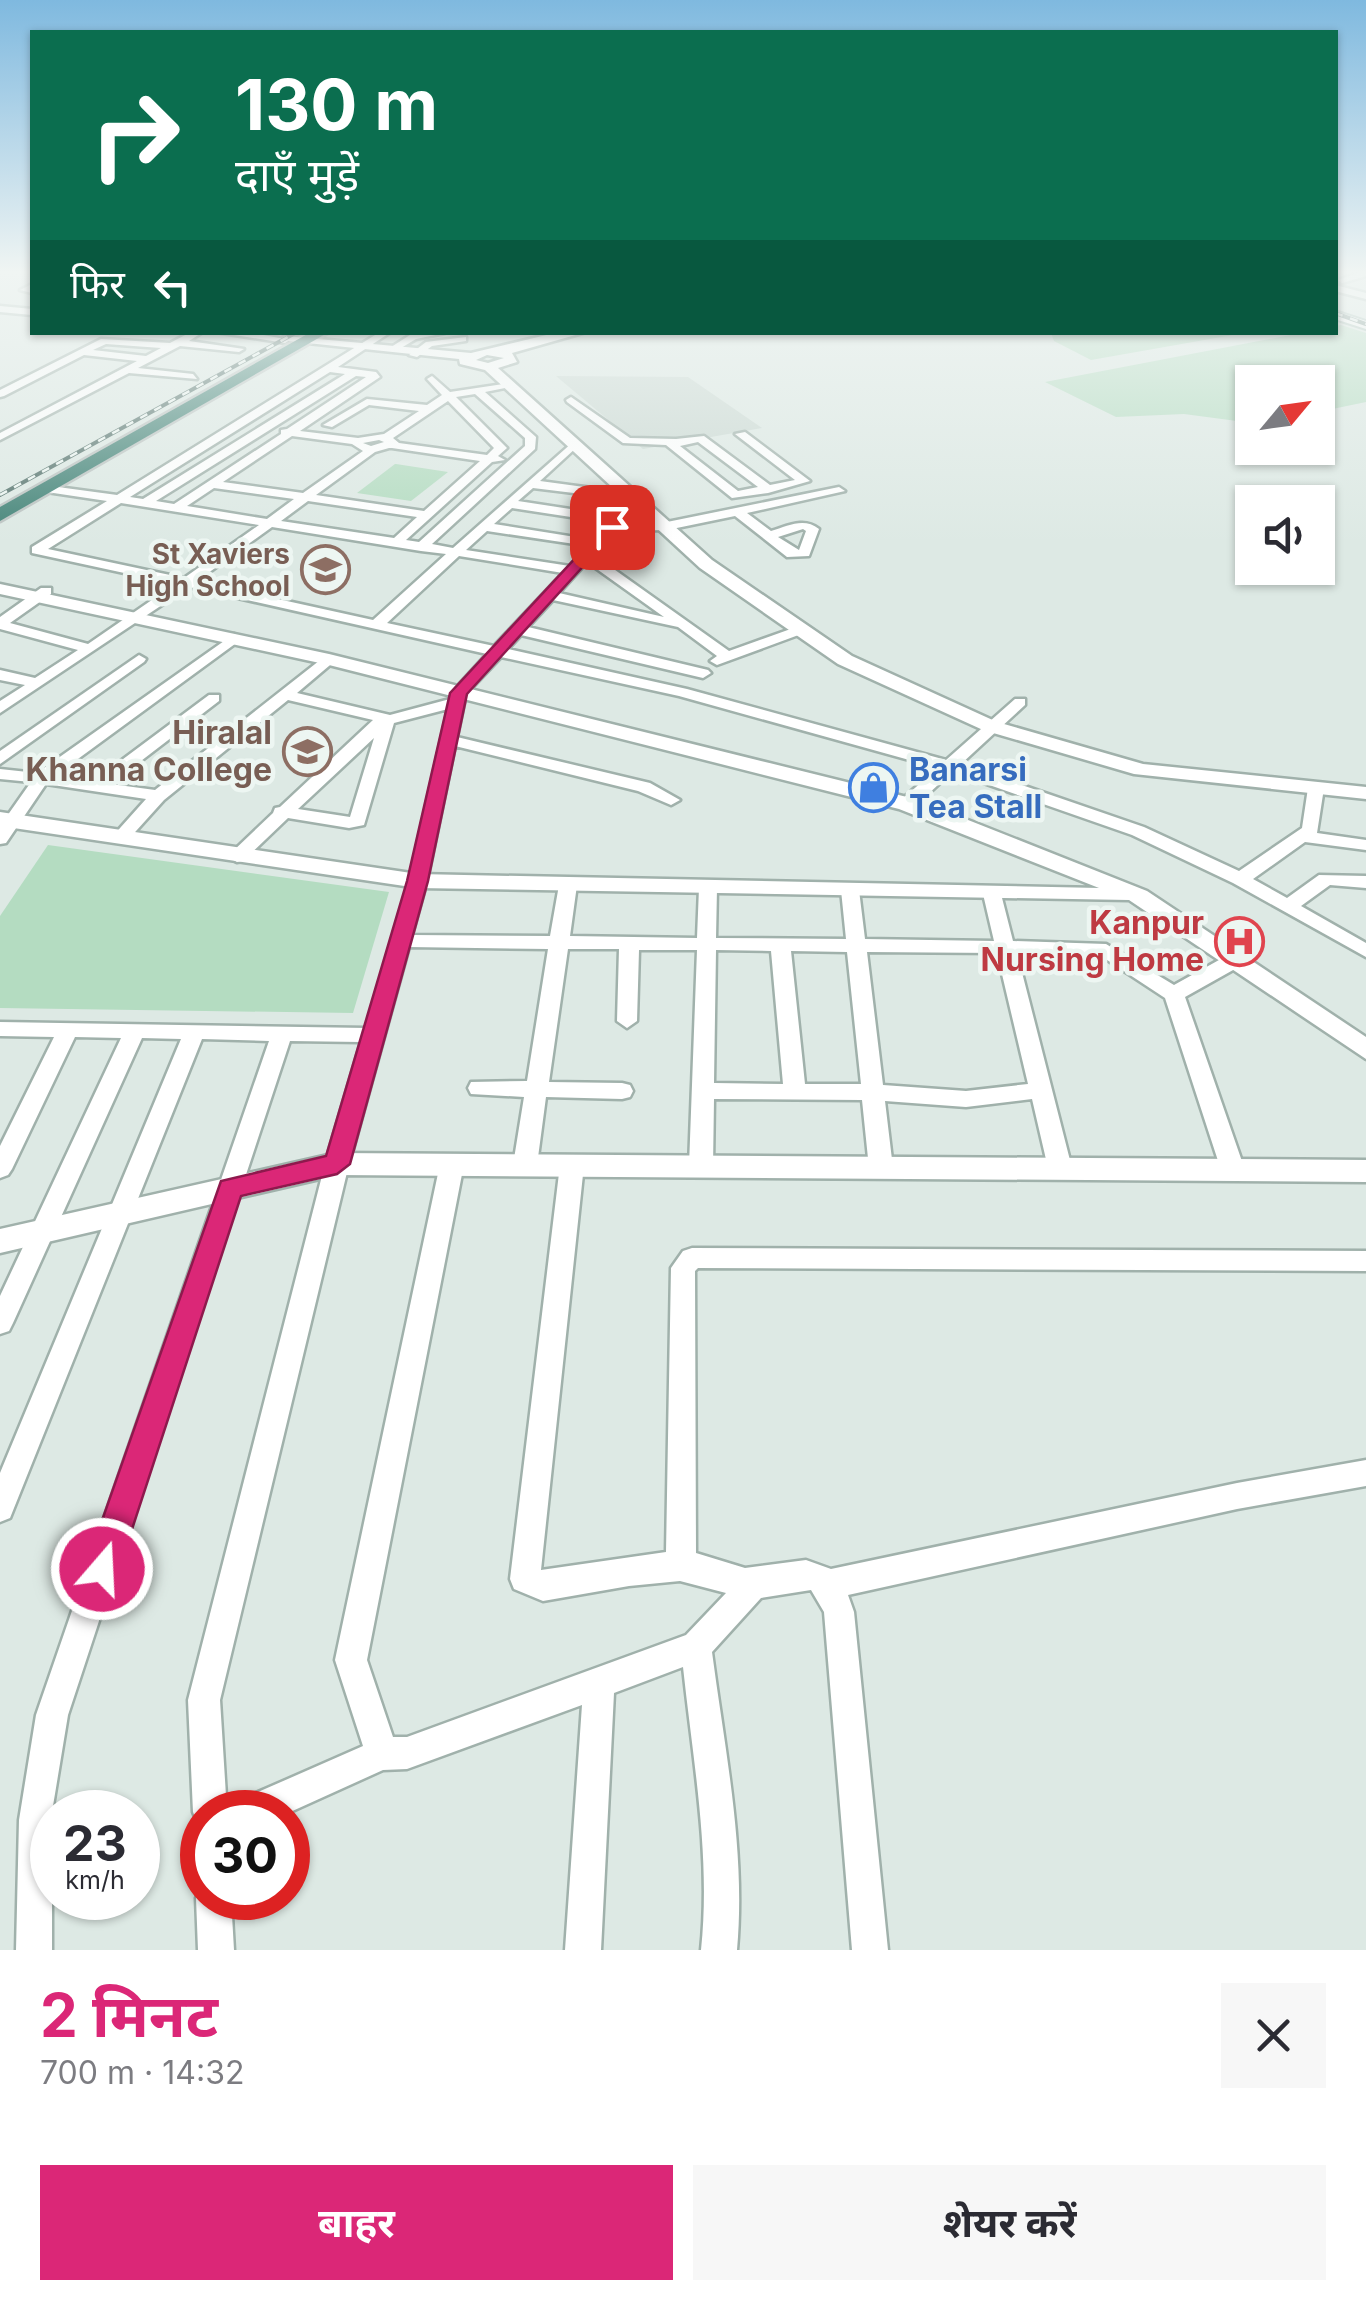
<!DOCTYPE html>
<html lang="hi">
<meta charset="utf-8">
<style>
:root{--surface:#fff;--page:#f7f7f7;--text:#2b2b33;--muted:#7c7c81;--accent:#db2777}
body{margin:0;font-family:Inter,"Noto Sans Devanagari",sans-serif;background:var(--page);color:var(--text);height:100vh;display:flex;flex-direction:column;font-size:38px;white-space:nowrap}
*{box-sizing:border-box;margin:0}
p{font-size:32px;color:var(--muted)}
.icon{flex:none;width:55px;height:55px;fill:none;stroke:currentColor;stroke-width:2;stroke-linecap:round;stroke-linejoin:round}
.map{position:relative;height:1950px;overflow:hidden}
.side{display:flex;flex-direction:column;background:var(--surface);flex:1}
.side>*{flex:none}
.top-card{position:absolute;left:30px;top:30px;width:1308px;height:305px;border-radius:0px;box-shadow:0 2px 8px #0004;background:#0b6e4f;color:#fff;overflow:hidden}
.needle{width:65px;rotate:61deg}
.fabs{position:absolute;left:1235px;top:365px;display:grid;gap:20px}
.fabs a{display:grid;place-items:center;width:100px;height:100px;border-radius:0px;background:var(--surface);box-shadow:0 2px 8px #0004;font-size:50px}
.speed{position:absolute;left:30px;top:1790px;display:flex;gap:20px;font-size:50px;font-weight:700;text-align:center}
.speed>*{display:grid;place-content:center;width:130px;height:130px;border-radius:50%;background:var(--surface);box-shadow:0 2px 8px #0004;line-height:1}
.speed small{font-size:25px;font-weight:400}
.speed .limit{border:15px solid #d22;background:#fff;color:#111}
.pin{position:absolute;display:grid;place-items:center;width:85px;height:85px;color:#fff;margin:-42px;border-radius:20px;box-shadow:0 5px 15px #0006}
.me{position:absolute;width:110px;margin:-55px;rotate:19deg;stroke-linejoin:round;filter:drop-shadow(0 0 8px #0008)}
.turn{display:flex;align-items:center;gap:35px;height:210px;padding:0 40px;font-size:45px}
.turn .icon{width:130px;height:130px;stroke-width:2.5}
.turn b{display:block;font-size:70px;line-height:85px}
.then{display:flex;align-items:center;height:95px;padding:0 40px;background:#0003;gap:20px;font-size:38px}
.round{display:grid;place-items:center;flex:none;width:105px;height:105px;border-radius:0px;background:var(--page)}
.overview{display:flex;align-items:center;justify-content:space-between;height:170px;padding:0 40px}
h1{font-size:60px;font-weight:700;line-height:75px;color:var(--accent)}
.button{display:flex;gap:20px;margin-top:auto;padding:20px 40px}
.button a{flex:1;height:115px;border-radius:0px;background:var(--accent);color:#fff;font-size:40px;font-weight:700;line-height:115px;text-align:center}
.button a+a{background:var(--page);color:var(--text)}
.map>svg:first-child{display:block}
.built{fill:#cbd9d3}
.green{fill:#b4dcc1}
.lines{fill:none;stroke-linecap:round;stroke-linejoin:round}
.minor-casing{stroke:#a0b1ab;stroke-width:5}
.tertiary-casing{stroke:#a0b1ab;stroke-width:5}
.secondary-casing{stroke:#9cb6ae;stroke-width:4}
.trunk-casing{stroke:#bcc4c2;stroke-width:5}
.minor{fill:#fff;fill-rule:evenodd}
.tertiary{fill:#fff;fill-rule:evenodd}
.secondary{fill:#fff;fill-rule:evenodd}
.trunk{fill:#448478;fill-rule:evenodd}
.rail-casing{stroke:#58756f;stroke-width:4}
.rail{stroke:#edf6f2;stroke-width:2.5;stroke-dasharray:8;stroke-linecap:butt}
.route{fill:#db2777;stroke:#8e194d;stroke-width:2.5}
.labels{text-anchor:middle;stroke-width:9;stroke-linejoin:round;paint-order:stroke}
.far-education-label{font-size:28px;font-weight:bold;fill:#785e54;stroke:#edf6f2;text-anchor:end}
.education-label{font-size:32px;font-weight:bold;fill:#785e54;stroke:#edf6f2;text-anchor:end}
.shop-label{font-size:32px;font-weight:bold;fill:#366cbe;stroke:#edf6f2;text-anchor:start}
.health-label{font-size:32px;font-weight:bold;fill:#be3a42;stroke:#edf6f2;text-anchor:end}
</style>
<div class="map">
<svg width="1366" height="1950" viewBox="0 0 1366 1950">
<rect width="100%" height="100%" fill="#dde9e4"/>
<polygon class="built" points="556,376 688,377 762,428 643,449"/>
<g class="green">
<polygon points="1341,325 1366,333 1366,402 1318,412 1318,382 1252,382 1252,423 1184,414 1116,417 1045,382 1301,333 1335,332 1335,326"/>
<polygon points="1051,333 1051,332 1244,333 1091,360 1054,341"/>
<polygon points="395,464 396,464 448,472 411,501 357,493"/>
<polygon points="48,845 389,892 353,1013 0,1008 0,916"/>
</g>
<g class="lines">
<defs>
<g id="minor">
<polygon points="1363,271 1366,271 1366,276 1342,283 1338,280"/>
<polygon points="32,284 32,293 20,290"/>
<polygon points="1335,285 1366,293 1366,299 1335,291"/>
<polygon points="0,306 32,309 32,315 0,312"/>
<path d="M 191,332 L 203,332 L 189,341 L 244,349 L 239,352 L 180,346 L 138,368 L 193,374 L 197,379 L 129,373 L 0,440 L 0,433 L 137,361 L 84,355 L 4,396 L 0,397 L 0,390 L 101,339 L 170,343 ZM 106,344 L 161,348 L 146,356 L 93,350 Z"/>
<polygon points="216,332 247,332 290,340 285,343"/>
<path d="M 380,332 L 391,332 L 338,367 L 376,372 L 380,377 L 300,431 L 358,438 L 384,434 L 419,411 L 369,405 L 332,427 L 323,425 L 367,399 L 427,405 L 442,395 L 427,379 L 432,376 L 450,392 L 510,383 L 510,387 L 485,392 L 536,437 L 535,449 L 432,544 L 453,548 L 573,442 L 577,443 L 577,447 L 540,481 L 636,494 L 643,501 L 623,523 L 667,522 L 839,487 L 845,491 L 747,513 L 771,531 C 788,526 804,517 819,529 L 809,556 L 787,557 L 735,516 L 667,530 L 616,531 L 594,555 L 729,651 L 799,626 L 804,627 L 804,633 L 717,665 L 710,661 L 717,656 L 678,627 L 553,600 L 528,627 L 708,670 L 711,673 L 703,678 L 521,635 L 508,649 L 687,689 L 946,760 L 1015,699 L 1025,699 L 1025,705 L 961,764 L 1144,827 L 1239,871 L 1302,828 L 1308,788 L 1316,783 L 1322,784 L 1324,788 L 1317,833 L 1366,840 L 1366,850 L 1305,842 L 1253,879 L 1287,898 L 1319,875 L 1366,876 L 1366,888 L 1330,885 L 1301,906 L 1366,943 L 1366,957 L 1233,883 L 1132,835 L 952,772 L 913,808 L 901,808 L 898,804 L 901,800 L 938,768 L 679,696 L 501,657 L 466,694 L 457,737 L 650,783 L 680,800 L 671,805 L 638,791 L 455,746 L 427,881 L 412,935 L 550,936 L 559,885 L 568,879 L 577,885 L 570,936 L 697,938 L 699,888 L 708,882 L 717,888 L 716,938 L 846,939 L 841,890 L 850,884 L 859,890 L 865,939 L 994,941 L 983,894 L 992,888 L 1001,894 L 1013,941 L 1106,944 L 1174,985 L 1228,955 L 1242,955 L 1245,960 L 1242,965 L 1185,997 L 1245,1170 L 1241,1176 L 1233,1179 L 1225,1176 L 1221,1170 L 1165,998 L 1098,954 L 1017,953 L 1072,1168 L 1068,1174 L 1060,1177 L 1052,1174 L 1048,1168 L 1032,1099 L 966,1107 L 885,1101 L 893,1168 L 889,1174 L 881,1177 L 873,1174 L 869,1168 L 862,1100 L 714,1099 L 713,1166 L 709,1172 L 701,1175 L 693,1172 L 689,1166 L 697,950 L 639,950 L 637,1021 L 627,1028 L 617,1021 L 619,949 L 568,949 L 549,1082 L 622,1083 L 630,1085 L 633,1091 L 630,1097 L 622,1099 L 546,1097 L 537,1165 L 533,1171 L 525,1174 L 517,1171 L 513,1165 L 524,1097 L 471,1094 L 468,1088 L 471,1082 L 527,1081 L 548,949 L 409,947 L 349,1164 L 220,1700 L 227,1812 L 202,1812 L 202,1826 L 198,1824 L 193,1812 L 188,1700 L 325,1164 L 361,1042 L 290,1041 L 68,1715 L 52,1812 L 52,1950 L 16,1950 L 19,1820 L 36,1715 L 269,1041 L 202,1039 L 14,1508 L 10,1518 L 0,1522 L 0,1473 L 181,1039 L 142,1038 L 13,1323 L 9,1331 L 0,1334 L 0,1296 L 121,1038 L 75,1037 L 12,1169 L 8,1175 L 0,1178 L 0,1146 L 54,1037 L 0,1036 L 0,1022 L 366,1028 L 409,881 L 448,709 L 394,723 L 364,825 L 349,828 L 288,818 L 243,861 L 237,862 L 228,857 L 231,853 L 273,813 L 275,808 L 280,807 L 373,720 L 288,700 L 164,800 L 127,841 L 121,842 L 112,837 L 146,799 L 46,784 L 6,843 L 0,844 L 0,826 L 31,782 L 0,779 L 0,769 L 37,773 L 234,634 L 241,638 L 239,641 L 56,775 L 95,780 L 209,695 L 219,695 L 219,701 L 111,784 L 155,790 L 324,657 L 334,657 L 336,660 L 297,693 L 390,715 L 450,699 L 454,690 L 487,654 L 189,587 L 0,713 L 0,701 L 25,685 L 0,680 L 0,670 L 35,678 L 78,650 L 0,629 L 0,617 L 41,588 L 51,588 L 51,594 L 10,623 L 88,644 L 175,584 L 32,553 L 32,547 L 107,501 L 47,492 L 43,491 L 43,485 L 117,495 ZM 330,372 L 345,374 L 143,499 L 130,497 ZM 356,376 L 366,377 L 287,429 L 281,430 L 281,434 L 174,504 L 156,501 ZM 475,394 L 525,438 L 525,446 L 419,542 L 406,540 L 492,462 L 505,460 L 498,456 L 507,448 L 456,397 ZM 448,401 L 494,448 L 487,455 L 399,443 L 393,438 ZM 292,436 L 352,444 L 363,451 L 303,493 L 223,482 ZM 379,440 L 384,442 L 371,446 L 363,443 ZM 389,448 L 392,448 L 480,461 L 424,511 L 316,495 L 375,452 ZM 214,488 L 294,499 L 267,519 L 187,506 ZM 533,488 L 631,500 L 616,516 L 518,501 ZM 308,501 L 417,517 L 394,538 L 281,521 ZM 121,503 L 259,525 L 184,578 L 48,549 ZM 512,508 L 610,523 L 594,540 L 494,524 ZM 272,527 L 421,551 L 446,554 L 373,620 L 197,581 ZM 803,529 L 806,531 L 799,550 L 778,537 ZM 487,531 L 588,546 L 570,566 L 466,550 ZM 459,556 L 563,573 L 494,646 L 387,623 ZM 587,562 L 664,617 L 559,593 ZM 374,738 L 350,817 L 298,809 ZM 716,950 L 771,951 L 783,1084 L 714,1083 ZM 791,951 L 847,952 L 861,1084 L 805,1084 ZM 867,952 L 997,953 L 1028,1084 L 966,1091 L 883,1085 Z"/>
<polygon points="424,332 445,333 416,339 396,351 388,349 410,335"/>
<polygon points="466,337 466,341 432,346 417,357 409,355 426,342"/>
<path d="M 571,397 L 630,438 L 676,439 L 704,436 L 770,485 L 795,480 L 735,434 L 745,432 L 810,481 L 768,493 L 732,498 L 666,445 L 623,443 L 567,402 L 566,400 ZM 698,442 L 758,487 L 738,491 L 680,446 Z"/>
<polygon points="139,655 146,659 144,662 0,764 0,751"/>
<path d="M 452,1155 L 460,1158 L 464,1164 L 367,1660 L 393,1737 L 407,1737 L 686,1635 L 726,1593 L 680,1581 L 629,1586 L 543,1601 L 514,1589 L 510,1579 L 560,1165 L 564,1159 L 572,1156 L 580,1159 L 584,1165 L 541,1570 L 666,1552 L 671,1268 L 683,1251 L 692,1248 L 1366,1251 L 1366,1271 L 698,1268 L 695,1271 L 696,1553 L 745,1568 L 806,1560 L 831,1569 L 1237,1483 L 1366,1460 L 1366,1486 L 1237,1509 L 848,1595 L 854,1612 L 888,1950 L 852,1950 L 824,1612 L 811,1590 L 761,1598 L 712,1652 C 725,1751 746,1851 737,1950 L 701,1950 C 711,1856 693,1761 683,1667 L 614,1693 L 601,1950 L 565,1950 L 582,1705 L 407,1769 L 383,1770 L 288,1813 L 235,1812 L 240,1800 L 363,1746 L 335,1660 L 440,1164 L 444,1158 Z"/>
<polygon points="202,1886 202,1898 231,1898 234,1950 198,1950 196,1898"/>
</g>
<g id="tertiary">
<path d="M 559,332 L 586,332 L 512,353 L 517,362 L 498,368 L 712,560 L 852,656 L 997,722 L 1143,764 L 1366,787 L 1366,799 L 1134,774 L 983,730 L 838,664 L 700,568 L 485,370 L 460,364 L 459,359 L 279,340 L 285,336 L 471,353 ZM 487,355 L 504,358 L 488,363 L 476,360 Z"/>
<polygon points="0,584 329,654 915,799 1147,891 1366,1037 1366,1059 1129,900 418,888 0,826 0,812 418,874 1099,888 899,809 329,665 0,594"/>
<polygon points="337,1153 1366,1160 1366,1182 337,1175 0,1253 0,1229"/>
</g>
<polygon id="secondary" points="1335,311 1366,321 1366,329 1335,319"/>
<polygon id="trunk" points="311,332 329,332 0,521 0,507"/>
</defs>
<use href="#minor" class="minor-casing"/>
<use href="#tertiary" class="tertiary-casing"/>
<use href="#secondary" class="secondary-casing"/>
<use href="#trunk" class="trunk-casing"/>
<use href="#minor" class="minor"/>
<use href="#tertiary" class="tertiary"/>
<use href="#secondary" class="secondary"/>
<use href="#trunk" class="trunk"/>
<defs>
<g id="rail">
<polyline points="1335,313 1366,324"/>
<polyline points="0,495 297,332"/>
</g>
</defs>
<use href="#rail" class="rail-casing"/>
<use href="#rail" class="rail"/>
</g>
<linearGradient id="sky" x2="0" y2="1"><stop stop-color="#7fb9df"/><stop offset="0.5" stop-color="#f0f5f3"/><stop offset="1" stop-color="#f0f5f3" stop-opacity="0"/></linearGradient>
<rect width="1366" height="544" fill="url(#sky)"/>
<polygon class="route" points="607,524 619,527 467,694 428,881 350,1164 337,1174 241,1196 119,1569 114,1581 102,1586 90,1581 85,1569 221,1181 326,1156 407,881 450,693"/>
<defs>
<symbol id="school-ring" viewBox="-11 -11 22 22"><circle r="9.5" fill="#edf6f2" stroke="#8d6e63" stroke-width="1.5"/><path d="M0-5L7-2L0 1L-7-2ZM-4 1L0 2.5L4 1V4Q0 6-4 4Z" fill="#8d6e63"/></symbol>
<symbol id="university-ring" viewBox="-11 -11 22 22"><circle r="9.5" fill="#edf6f2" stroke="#8d6e63" stroke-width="1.5"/><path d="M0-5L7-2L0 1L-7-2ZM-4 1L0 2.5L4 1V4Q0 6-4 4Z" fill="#8d6e63"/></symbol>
<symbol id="shop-ring" viewBox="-11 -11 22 22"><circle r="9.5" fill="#edf6f2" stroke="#3f7fe0" stroke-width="1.5"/><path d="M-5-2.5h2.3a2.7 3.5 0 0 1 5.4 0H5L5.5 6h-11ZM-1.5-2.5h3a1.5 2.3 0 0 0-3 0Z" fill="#3f7fe0"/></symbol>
<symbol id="hospital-ring" viewBox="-11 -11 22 22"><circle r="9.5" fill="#edf6f2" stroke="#e0444e" stroke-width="1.5"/><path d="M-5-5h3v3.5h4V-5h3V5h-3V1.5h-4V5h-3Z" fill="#e0444e"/></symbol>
</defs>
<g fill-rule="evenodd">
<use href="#school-ring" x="298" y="542" width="55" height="55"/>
<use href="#university-ring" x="280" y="724" width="55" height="55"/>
<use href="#shop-ring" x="846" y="760" width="55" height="55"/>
<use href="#hospital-ring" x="1212" y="914" width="55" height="55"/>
</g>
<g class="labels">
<g class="far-education-label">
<text x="290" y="564">St Xaviers<tspan x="290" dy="32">High School</tspan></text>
</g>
<g class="education-label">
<text x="272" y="744">Hiralal<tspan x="272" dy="37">Khanna College</tspan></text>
</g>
<g class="shop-label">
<text x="909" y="781">Banarsi<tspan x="909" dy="37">Tea Stall</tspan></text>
</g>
<g class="health-label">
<text x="1204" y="934">Kanpur<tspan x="1204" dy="37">Nursing Home</tspan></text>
</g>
</g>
</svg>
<div class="fabs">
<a><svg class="needle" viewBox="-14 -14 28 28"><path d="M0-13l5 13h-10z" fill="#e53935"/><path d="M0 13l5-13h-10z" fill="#7c7c81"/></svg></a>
<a><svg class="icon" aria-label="sound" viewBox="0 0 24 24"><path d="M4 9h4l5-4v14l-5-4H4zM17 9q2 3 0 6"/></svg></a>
</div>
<div class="speed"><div>23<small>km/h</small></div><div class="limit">30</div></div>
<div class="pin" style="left:612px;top:527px;background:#d93025"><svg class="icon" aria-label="arrive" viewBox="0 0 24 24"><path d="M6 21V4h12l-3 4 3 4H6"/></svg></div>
<svg class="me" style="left:102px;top:1569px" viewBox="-20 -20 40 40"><circle r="17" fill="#db2777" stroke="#fff" stroke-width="3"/><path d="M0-11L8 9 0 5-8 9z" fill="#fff"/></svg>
<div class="top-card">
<div class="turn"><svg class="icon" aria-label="right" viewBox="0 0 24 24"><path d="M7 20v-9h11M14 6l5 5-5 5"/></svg><div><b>130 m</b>दाएँ मुड़ें</div></div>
<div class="then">फिर<svg class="icon" aria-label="left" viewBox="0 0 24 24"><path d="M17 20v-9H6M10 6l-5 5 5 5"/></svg></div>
</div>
</div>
<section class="side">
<div class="overview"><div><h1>2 मिनट</h1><p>700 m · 14:32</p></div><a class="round"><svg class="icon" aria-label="close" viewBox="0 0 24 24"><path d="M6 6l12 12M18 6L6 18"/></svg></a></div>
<div class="button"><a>बाहर</a><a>शेयर करें</a></div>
</section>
